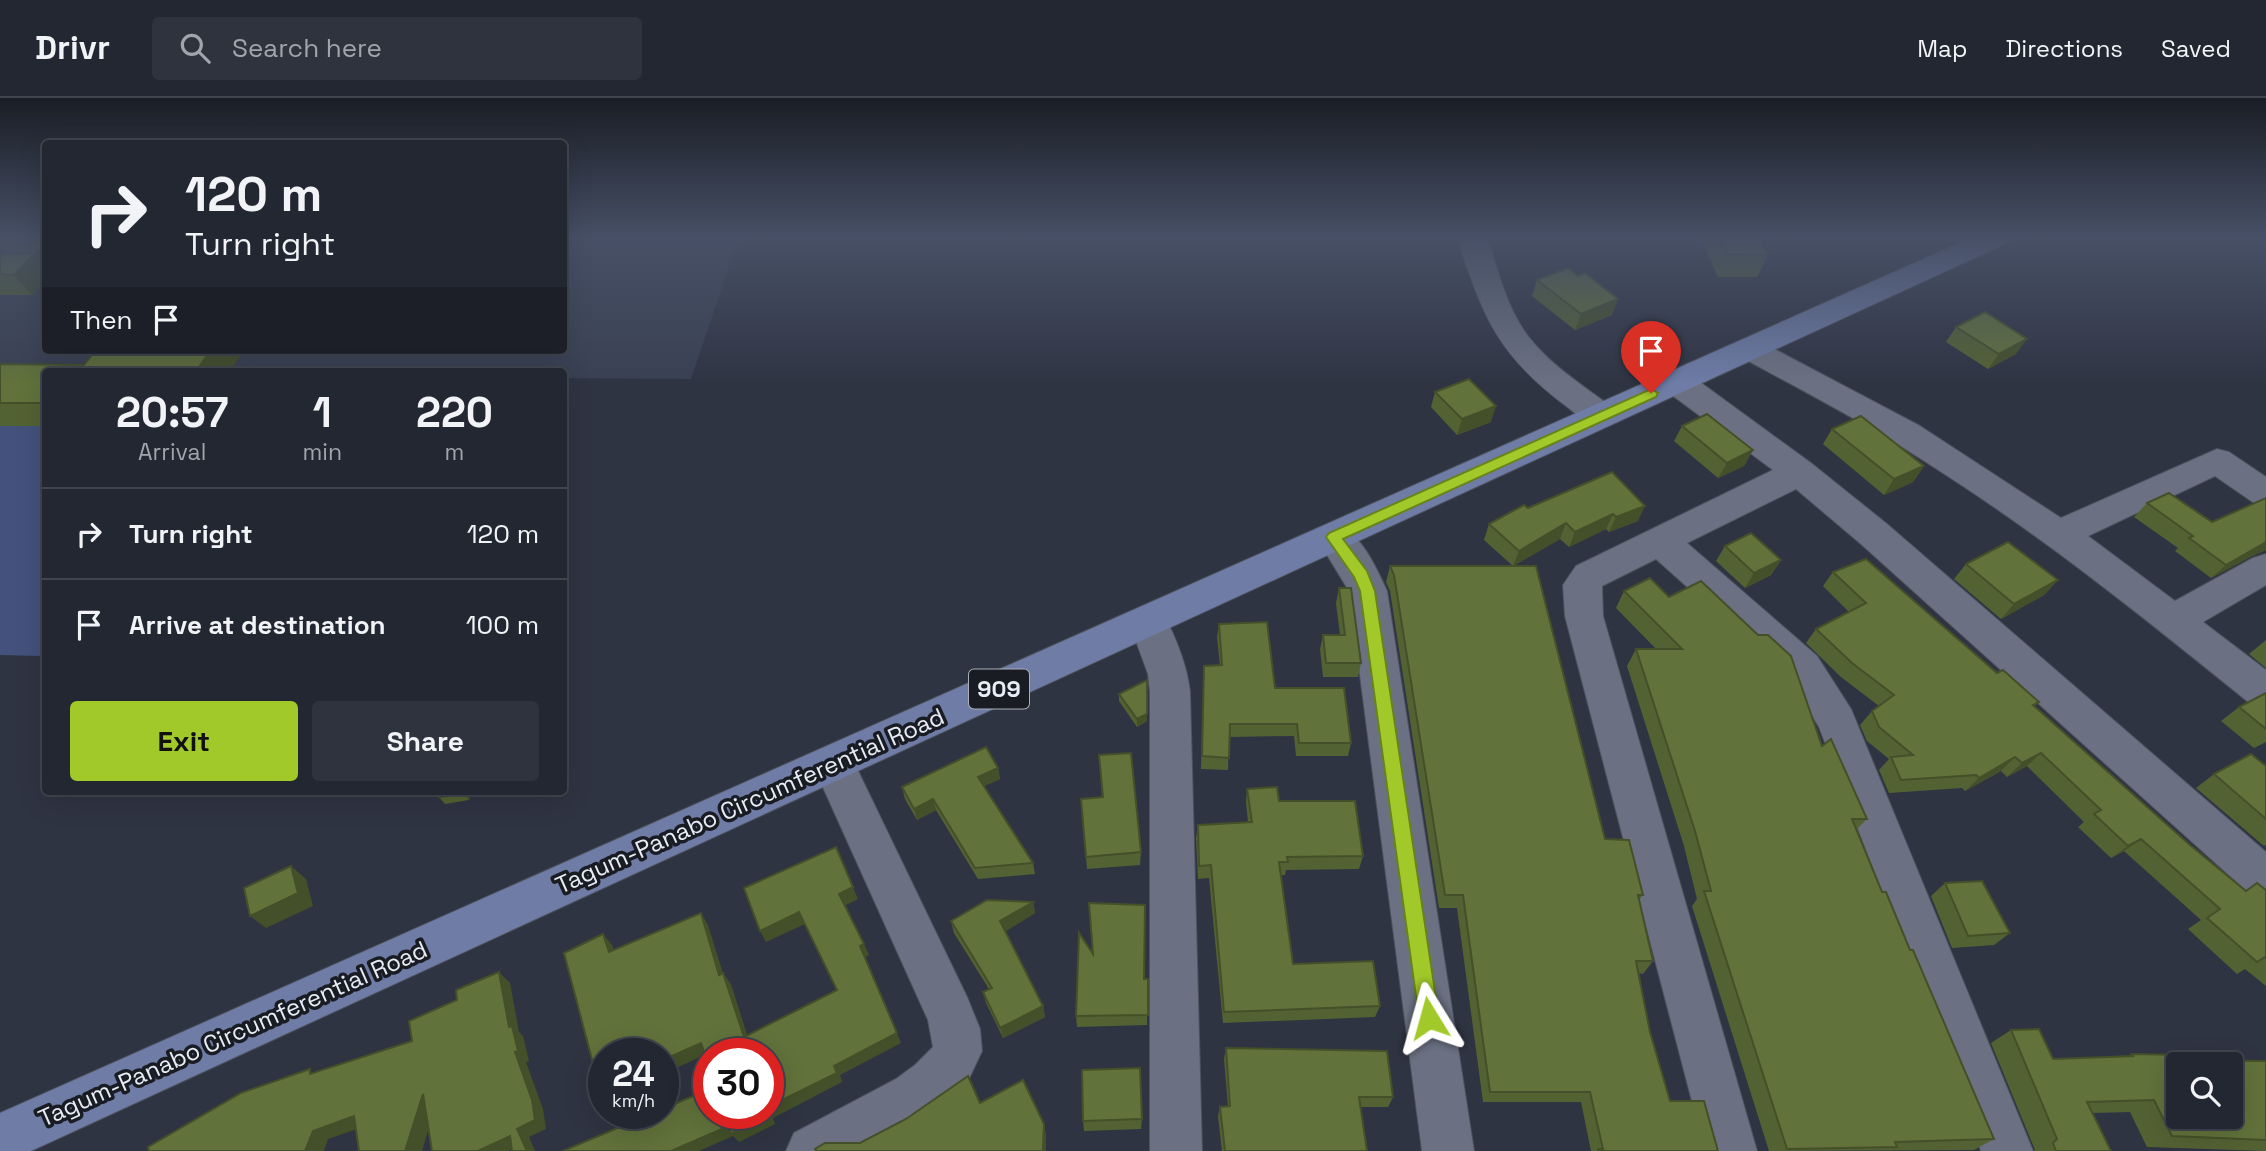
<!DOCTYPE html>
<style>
:root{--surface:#232732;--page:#2f333e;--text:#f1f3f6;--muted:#a3a5ac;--line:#40444d;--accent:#a1c92a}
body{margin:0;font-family:"Space Grotesk",sans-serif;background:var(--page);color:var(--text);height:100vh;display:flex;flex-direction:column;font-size:26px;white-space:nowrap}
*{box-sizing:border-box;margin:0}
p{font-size:23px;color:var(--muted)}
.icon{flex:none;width:38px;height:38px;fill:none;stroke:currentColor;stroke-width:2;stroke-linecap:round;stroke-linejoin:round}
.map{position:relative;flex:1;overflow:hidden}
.panel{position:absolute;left:42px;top:270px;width:525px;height:427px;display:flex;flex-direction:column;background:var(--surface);border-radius:7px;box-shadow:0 7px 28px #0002,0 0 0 2px var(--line)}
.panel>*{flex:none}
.hud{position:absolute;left:42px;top:42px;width:525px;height:214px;border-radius:7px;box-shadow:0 7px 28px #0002,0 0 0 2px var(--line);background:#232732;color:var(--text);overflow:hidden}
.tools{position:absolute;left:2166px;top:954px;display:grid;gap:14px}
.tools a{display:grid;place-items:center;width:77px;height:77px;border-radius:7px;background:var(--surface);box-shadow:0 7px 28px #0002,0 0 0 2px var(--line);font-size:35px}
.speed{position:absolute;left:588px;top:940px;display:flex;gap:14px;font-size:35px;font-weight:700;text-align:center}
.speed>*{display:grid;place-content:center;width:91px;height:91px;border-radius:50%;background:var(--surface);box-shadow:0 7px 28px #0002,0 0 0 2px var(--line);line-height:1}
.speed small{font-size:18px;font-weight:400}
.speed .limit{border:10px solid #d22;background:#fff;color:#111}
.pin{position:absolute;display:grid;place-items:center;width:60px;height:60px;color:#fff;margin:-72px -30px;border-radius:50% 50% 50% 0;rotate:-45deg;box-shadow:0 0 7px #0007}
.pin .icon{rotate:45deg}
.me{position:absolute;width:77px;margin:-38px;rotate:352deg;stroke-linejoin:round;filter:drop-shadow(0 0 5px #0008)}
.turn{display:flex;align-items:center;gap:24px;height:147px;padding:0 28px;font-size:32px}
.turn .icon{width:91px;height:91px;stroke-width:2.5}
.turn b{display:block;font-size:49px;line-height:60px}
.then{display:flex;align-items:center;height:66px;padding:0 28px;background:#0003;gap:14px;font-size:26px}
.eta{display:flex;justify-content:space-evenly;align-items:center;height:119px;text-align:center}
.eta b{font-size:42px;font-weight:600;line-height:49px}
.button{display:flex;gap:14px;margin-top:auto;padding:14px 28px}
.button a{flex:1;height:80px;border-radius:7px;background:var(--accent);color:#111;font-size:28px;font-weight:600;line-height:80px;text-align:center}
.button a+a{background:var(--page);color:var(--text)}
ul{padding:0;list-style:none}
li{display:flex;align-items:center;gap:21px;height:91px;padding:0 28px;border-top:2px solid var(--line)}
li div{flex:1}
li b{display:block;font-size:26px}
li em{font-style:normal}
header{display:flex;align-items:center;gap:42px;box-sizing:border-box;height:98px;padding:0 35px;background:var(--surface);border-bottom:2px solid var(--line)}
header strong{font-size:33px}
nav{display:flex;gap:38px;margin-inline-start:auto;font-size:24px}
.search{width:490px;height:63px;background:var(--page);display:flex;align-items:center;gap:18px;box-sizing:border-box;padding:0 24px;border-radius:7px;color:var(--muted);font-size:26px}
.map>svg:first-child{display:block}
.built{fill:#394053}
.green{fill:#43517c}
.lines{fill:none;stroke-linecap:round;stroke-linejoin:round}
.minor-casing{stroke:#4d525e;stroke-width:2}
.major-casing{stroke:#4d525e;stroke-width:2}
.minor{fill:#6b7182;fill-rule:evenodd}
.major{fill:#6e7ca6;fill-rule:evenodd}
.wall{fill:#536233}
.shaded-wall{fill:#445029}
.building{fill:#61723b;stroke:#445029;stroke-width:2;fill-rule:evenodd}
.route{fill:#a1c92a;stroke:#69831b;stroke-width:2}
.labels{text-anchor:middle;stroke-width:7;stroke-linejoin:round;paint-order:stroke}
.shield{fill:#1a1c23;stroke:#aaaeb7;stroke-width:2}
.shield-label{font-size:23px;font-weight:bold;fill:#e8ecf6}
.street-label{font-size:24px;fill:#e8ecf6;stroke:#1a1c23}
</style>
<header>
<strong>Drivr</strong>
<div class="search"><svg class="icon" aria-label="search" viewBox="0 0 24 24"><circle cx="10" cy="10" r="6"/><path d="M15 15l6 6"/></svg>Search here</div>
<nav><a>Map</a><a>Directions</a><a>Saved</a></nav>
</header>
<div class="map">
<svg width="2266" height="1053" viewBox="0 0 2266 1053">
<rect width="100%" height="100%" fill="#2f3443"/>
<polygon class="built" points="0,139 45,139 46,252 564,252 564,139 739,139 691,281 564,280 564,273 46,273 45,558 0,557"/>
<polygon class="green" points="0,266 186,273 46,273 45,558 0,557"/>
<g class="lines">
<defs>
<g id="minor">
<path d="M 1457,139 L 1487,139 C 1497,170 1505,203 1523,231 C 1545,264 1581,286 1613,310 L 1618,318 L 1613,326 C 1592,332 1582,320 1566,308 C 1497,256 1483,219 1457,139 Z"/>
<path d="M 1750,241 L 1761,244 L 1920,328 L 2061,420 L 2217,351 L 2229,354 L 2266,379 L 2266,409 L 2254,405 L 2215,378 L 2088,438 L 2175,503 L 2253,460 L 2266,456 L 2266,487 L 2203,524 L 2266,572 L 2266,612 L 2252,607 C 2153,527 2053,446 1946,377 C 1880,333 1809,296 1739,258 L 1734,251 L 1739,244 Z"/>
<polygon points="1677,273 1689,276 1811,365 1887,426 2266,754 2266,802 2250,796 1861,446 1796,391 1687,445 1817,558 1851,611 2033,1053 1981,1053 1819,629 1789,580 1656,461 1602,488 1603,518 1757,1053 1705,1053 1565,518 1563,487 1576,468 1773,372 1665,292 1661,284 1665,276"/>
<path d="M 1334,425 C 1360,433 1376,469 1387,493 L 1474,1053 L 1422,1053 L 1349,493 L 1316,439 L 1321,429 Z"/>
<path d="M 1148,509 L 1162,513 C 1175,538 1187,566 1190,594 L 1202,1053 L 1150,1053 L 1150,594 L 1148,576 L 1129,524 L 1134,513 Z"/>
<polygon points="833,647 848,652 967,899 980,931 982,953 965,989 950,1003 910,1029 865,1053 786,1053 794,1035 896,981 915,967 933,949 928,922 812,665 818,652"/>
</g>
<polygon id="major" points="1973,139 2012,139 2007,145 31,1053 0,1053 0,1015"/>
</defs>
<use href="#minor" class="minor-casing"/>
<use href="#major" class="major-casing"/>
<use href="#minor" class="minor"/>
<use href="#major" class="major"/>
</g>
<g class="wall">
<polygon points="0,139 46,139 32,197 0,197 0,156 31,155 31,154 4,153 0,149"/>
<polygon points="1700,139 1759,139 1768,157 1757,179 1718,179"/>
<polygon points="1537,182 1612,217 1575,232 1532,198"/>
<polygon points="1956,229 2016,256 1988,271 1946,244"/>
<polygon points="96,252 283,252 280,257 241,257 46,273 46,328 0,328 0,266 84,267"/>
<polygon points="1435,294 1491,324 1457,337 1431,309"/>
<polygon points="1682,328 1753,352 1744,368 1718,380 1674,343"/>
<polygon points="1832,331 1924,368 1913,384 1884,397 1823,346"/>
<polygon points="1612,374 1638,423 1609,434 1606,431 1569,449 1560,441 1513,468 1484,442 1489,426"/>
<polygon points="2266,400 2266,452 2252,458 2211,480 2175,453 2178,450 2134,419 2147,405 2212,424"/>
<polygon points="1725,448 1781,462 1771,477 1745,490 1716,463"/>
<polygon points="1966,466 2058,482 2044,497 2001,521 1954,481"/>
<polygon points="1390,468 1605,741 1643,797 1639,802 1653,863 1643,876 1638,875 1650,934 1670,1003 1718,1053 1591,1053 1581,1004 1483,1004 1457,810 1439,810 1390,493 1386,484"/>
<polygon points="1833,474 1997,575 2039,604 2035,608 2190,747 2246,792 2257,785 2266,792 2266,888 2245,871 2237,876 2188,831 2201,822 2124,753 2111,760 2078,729 2084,724 2027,668 2007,679 2001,673 1965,693 1962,690 1889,695 1879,672 1889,661 1867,643 1860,627 1872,613 1879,608 1841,579 1806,545 1816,531 1849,514 1823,488"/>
<polygon points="1339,490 1361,565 1358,579 1323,579 1320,551 1323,537 1340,537 1336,505"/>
<polygon points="1624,493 1822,648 1867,721 1857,731 1882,794 1910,852 1994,1041 1974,1052 1769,1053 1692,808 1697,801 1684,748 1627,568 1636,551 1656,551 1616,510"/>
<polygon points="1219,526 1275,590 1351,645 1348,658 1296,658 1294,638 1229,639 1228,672 1201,671 1204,568 1220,567 1217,539"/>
<polygon points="2266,542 2266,570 2249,556"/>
<polygon points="2266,595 2266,644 2254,650 2221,623 2239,609"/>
<polygon points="1119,596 1147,623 1137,629 1119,603"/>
<polygon points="1099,657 1141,754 1140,767 1087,771 1081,701 1102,699"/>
<polygon points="2266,668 2266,747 2264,748 2196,690 2214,676"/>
<polygon points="998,670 1000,681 984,688 1033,765 1035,776 978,781 936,712 917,722 905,701 902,689"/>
<polygon points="1247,691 1279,703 1363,758 1359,771 1286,772 1285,777 1281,777 1293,866 1380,908 1375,919 1223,925 1209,780 1198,781 1196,740 1198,727 1248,724 1246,704"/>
<polygon points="471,693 469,702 445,706 439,699"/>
<polygon points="1945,785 2010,835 1994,847 1952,850 1931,798"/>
<polygon points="1033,804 1035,815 1005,833 1043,908 1045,919 1003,940 986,905 983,894 989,891 954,835 951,823"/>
<polygon points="1093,856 1144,881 1148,881 1147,927 1077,929 1076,918"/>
<polygon points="2011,932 2053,961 2128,958 2132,956 2187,962 2266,963 2266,1053 2147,1049 2130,1014 2092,1015 2111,1053 2034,1053 2035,1052 1991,945"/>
<polygon points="1226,950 1393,999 1388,1009 1360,1009 1367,1053 1222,1053 1218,1018 1220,1009 1228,1008 1224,961"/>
<polygon points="1142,1021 1141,1031 1084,1033 1083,1023"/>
</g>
<g class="shaded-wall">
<polygon points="46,144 46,183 32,197 14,177"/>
<polygon points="1618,201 1612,217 1575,232 1581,216"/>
<polygon points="2027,241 2016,256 1988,271 1999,256"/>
<polygon points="211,252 237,252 241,257 230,273 196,273"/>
<polygon points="1496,308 1491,324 1457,337 1462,321"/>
<polygon points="1753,352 1744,368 1718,380 1727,365"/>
<polygon points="1924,368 1913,384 1884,397 1894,381"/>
<polygon points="1645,408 1638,423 1609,434 1616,419"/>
<polygon points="1613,416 1606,431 1569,449 1575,434"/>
<polygon points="1566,425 1560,441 1513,468 1519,453"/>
<polygon points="2266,444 2266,452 2252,458 2211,480 2226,467"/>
<polygon points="1781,462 1771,477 1745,490 1754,475"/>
<polygon points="2058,482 2044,497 2001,521 2014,506"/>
<polygon points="1147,616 1147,623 1137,629 1137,621"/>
<polygon points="2041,655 2027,668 2007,679 2022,665"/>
<polygon points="2015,659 2001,673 1965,693 1979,680"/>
<polygon points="998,670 1000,681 980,690 978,679"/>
<polygon points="464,693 471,693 469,702 464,696"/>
<polygon points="933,701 936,712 917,722 914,711"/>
<polygon points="2141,741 2124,753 2111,760 2128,748"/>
<polygon points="291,768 306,781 313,808 266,830 250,818"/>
<polygon points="853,789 858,801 844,808 839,796"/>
<polygon points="1033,804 1035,815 1003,835 1000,823"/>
<polygon points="799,814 805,826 766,844 760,833"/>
<polygon points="701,815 708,827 727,888 719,877"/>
<polygon points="603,836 612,847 618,865 609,854"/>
<polygon points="864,846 869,857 865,859 901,945 840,977 842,984 773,1020 775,1026 739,1044 733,1038 699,1053 671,1053 729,1028 768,1015 768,1009 834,968 860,848"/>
<polygon points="499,874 510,885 519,934 523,938 529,963 526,964 543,1011 546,1031 529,1039 535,1053 527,1053 517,1031 515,954 509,929"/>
<polygon points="723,875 731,886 751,949 744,939"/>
<polygon points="1043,908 1045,919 1003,940 1000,930"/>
<polygon points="701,945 709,955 663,976 663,962"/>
<polygon points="423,996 436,1005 422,1053 405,1053"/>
<polygon points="354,1018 369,1027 328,1041 324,1053 305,1053 313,1033"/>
<polygon points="1044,1026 1046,1036 1046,1053 1043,1053"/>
<polygon points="510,1038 522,1047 508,1053 478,1053"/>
</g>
<g class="building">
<polygon points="31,139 46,139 46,144 14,177 0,176 0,156 31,155"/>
<polygon points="1720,139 1759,139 1768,157 1728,156"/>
<polygon points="1568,170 1578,178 1585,175 1618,201 1581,216 1537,182"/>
<polygon points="1985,214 2027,241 1999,256 1956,229"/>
<polygon points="96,252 211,252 196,273 46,273 46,305 0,305 0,266 84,267"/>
<polygon points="1469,281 1496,308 1462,321 1435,294"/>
<polygon points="1707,316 1753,352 1727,365 1682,328"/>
<polygon points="1861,318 1924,368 1894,381 1832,331"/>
<polygon points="1612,374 1645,408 1616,419 1613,416 1575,434 1566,425 1519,453 1489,426 1524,407 1528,410"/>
<polygon points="2169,395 2212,424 2266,400 2266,444 2226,467 2189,440 2193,438 2147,405"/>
<polygon points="1751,435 1781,462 1754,475 1725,448"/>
<polygon points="2008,444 2058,482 2014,506 1966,466"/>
<polygon points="1866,461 1997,575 2003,572 2039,604 2033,607 2190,747 2246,793 2257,785 2266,792 2266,860 2265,859 2257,864 2207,820 2220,811 2141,741 2128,748 2094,716 2101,712 2041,655 2022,665 2015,659 1979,680 1976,677 1901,682 1891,659 1913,657 1879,629 1872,613 1894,597 1852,565 1816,531 1866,505 1833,474"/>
<polygon points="1390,468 1536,468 1605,741 1629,742 1643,797 1638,797 1653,863 1636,863 1650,934 1670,1003 1704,1003 1718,1053 1598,1053 1598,1051 1603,1051 1590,994 1490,994 1463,797 1445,797 1394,477"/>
<polygon points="1650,480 1669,499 1701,483 1758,537 1768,537 1791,558 1822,648 1831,641 1867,721 1852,721 1882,794 1886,794 1910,852 1913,852 1994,1041 1895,1044 1897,1049 1787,1051 1704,793 1711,793 1695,733 1636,551 1682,551 1624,493"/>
<polygon points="1339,490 1351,490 1361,565 1326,565 1323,537 1345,537"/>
<polygon points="1267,524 1275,590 1344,590 1351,645 1299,645 1297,626 1230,626 1229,660 1202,658 1204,568 1222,567 1219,526"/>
<polygon points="1147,582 1147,616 1137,621 1119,596"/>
<polygon points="2266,595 2266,631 2239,609"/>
<polygon points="986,649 998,670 978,679 1033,765 975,770 933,701 914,711 902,689"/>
<polygon points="1131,655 1141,754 1086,759 1081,701 1103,699 1099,657"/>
<polygon points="2251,656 2266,668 2266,721 2214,676"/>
<polygon points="1277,689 1279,703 1355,703 1363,758 1287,759 1288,764 1279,764 1293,866 1373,863 1380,908 1224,914 1211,767 1199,768 1198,727 1252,724 1247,691"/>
<polygon points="440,693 464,693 464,696 439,699"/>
<polygon points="836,749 853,789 839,796 864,846 860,848 897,935 834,968 837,975 768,1009 768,956 709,956 709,968 701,945 663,962 663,956 604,956 604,990 600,992 564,855 603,836 609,854 701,815 719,877 723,875 744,939 837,892 799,814 760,833 744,790"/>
<polygon points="291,768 298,795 250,818 244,790"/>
<polygon points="1982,783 2010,835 1968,838 1945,785"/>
<polygon points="987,802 1033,804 1000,823 1043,908 1000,930 983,894 992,890 951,823"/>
<polygon points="1089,805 1145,807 1144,881 1148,881 1148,917 1076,918 1079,835 1093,856"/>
<polygon points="499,874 509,929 512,928 518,953 515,954 532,1002 535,1022 517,1031 527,1053 512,1053 510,1038 478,1053 432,1053 423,996 405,1053 359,1053 354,1018 313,1033 305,1053 149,1053 148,1049 241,995 310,971 310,976 412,943 409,923 457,902 456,892"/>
<path d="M 2039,931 L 2053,961 L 2133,958 L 2132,956 L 2185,957 L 2187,962 L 2266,963 L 2266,1042 L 2172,1038 L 2154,1002 L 2087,1004 L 2111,1053 L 2056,1053 L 2053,1045 L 2057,1041 L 2011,932 ZM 2179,966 L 2231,966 L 2231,1018 L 2179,1018 Z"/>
<polygon points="1226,950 1387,953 1393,999 1359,999 1367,1053 1225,1053 1220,1009 1230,1008"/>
<polygon points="1140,970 1142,1021 1083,1023 1082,972"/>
<polygon points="968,978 980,1005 1023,982 1044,1026 1043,1053 816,1053 815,1051 825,1045 860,1045 906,1021"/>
<polygon points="709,991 709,1015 767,1015 768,1017 731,1036 729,1028 671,1053 563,1053 653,1015 663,1015 663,1011"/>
</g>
<linearGradient id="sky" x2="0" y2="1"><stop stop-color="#1a1d25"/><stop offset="0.49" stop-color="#475066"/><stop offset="1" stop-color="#475066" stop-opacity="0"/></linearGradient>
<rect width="2266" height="286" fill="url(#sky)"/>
<polygon class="route" points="1651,291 1658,295 1656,299 1343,441 1367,473 1375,493 1439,920 1436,927 1429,930 1422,927 1419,920 1360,493 1354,479 1326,439 1329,435"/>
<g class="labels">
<rect class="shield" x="969" y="571.5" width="60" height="39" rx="5"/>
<g class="shield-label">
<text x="999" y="599">909</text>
</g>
<g class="street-label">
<text transform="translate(750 703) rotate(-24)" y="8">Tagum-Panabo Circumferential Road</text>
<text transform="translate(233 936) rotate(-24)" y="8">Tagum-Panabo Circumferential Road</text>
</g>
</g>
</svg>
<div class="tools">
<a><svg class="icon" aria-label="search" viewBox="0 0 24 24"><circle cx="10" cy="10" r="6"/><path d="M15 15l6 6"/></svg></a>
</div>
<div class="speed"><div>24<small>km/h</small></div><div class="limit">30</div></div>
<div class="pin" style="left:1651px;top:295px;background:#d93025"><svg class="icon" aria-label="arrive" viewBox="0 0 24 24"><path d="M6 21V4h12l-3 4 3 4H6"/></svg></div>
<svg class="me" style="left:1429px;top:920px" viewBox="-20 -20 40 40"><path d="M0-17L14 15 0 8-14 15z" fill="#a1c92a" stroke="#fff" stroke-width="4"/></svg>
<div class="hud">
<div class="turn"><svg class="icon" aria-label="right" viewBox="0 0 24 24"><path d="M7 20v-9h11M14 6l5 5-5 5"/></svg><div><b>120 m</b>Turn right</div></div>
<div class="then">Then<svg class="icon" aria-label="arrive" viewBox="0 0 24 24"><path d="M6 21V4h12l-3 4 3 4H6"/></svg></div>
</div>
<section class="panel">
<div class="eta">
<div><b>20:57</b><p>Arrival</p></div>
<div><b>1</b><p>min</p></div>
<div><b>220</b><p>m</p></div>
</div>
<ul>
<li><svg class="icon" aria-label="right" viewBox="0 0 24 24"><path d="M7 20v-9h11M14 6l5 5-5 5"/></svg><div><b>Turn right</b></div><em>120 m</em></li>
<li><svg class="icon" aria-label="arrive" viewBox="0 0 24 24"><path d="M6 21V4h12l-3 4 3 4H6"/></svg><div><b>Arrive at destination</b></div><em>100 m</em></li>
</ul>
<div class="button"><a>Exit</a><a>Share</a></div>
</section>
</div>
